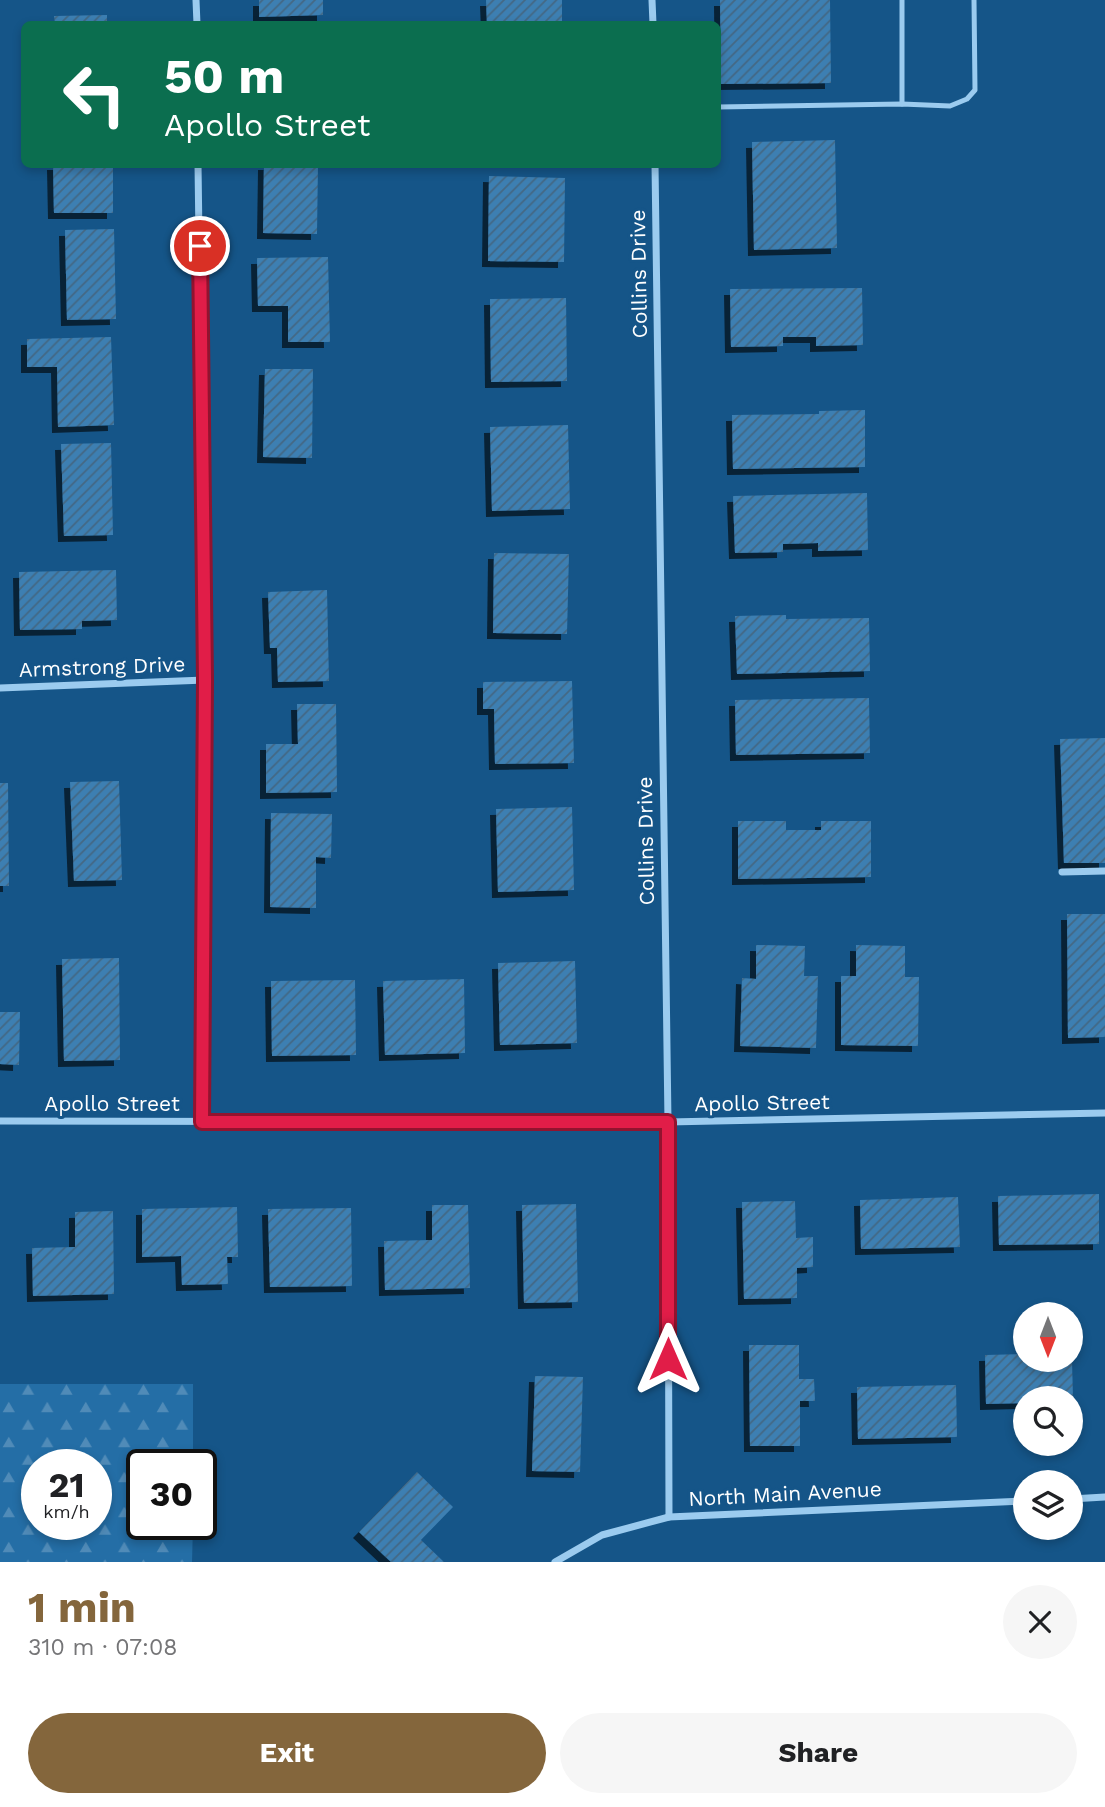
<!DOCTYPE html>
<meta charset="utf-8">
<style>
:root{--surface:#fff;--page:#f6f6f6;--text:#202124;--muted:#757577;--accent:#84663c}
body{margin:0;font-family:"Work Sans",sans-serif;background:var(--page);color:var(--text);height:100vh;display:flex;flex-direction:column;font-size:26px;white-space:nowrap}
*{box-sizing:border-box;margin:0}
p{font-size:23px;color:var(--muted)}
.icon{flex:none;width:38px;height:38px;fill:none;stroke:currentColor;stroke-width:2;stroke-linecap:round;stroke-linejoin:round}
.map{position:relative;height:1562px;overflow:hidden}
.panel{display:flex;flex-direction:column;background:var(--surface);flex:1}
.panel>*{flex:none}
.guide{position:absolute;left:21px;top:21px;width:700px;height:147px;border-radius:10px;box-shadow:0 4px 10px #0003;background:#0b6e4f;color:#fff;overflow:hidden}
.needle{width:46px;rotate:180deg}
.buttons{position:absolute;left:1013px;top:1302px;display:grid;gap:14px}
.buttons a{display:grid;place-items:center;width:70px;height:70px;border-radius:50%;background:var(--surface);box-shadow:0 4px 10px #0003;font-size:35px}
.speed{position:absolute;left:21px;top:1449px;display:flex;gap:14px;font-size:35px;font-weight:700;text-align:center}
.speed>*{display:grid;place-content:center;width:91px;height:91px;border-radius:50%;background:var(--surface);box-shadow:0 4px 10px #0003;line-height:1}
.speed small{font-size:18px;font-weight:400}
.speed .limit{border:4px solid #111;border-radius:10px;background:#fff;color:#111}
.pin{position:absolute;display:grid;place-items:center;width:60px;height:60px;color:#fff;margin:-30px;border:4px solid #fff;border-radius:50%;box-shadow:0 2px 7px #0007}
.me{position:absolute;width:77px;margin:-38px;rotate:0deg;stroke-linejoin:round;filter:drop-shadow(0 0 5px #0008)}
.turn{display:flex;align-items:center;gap:24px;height:147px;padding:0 28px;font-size:32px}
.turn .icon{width:91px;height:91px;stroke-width:2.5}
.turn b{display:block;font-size:49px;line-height:60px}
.round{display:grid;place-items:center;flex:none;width:74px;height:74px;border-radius:37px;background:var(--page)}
.summary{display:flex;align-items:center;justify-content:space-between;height:119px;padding:0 28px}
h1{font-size:42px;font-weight:700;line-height:52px;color:var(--accent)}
.button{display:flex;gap:14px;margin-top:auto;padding:14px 28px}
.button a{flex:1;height:80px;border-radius:42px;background:var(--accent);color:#fff;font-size:28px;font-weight:700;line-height:80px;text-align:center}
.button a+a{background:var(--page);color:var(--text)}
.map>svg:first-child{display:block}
.forest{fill:url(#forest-firs);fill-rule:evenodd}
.building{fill:url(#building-hatch);filter:url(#shadow)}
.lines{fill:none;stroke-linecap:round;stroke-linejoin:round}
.service{stroke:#9bcbef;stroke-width:5}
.minor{stroke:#9bcbef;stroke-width:7}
.route-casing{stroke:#92132f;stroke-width:18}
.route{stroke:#e11d48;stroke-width:12}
.labels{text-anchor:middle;stroke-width:6;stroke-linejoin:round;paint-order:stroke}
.street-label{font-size:21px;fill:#fff;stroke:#155588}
</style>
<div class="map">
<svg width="1105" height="1562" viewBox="0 0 1105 1562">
<defs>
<pattern id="forest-firs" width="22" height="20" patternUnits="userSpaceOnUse" patternTransform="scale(1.75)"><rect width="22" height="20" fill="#246ea6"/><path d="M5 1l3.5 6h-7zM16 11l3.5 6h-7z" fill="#508bb8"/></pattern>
<pattern id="building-hatch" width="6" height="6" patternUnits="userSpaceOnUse" patternTransform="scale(1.75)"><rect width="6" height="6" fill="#3d7fb2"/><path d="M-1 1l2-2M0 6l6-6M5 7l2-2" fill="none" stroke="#446884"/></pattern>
<filter id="shadow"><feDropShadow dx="-6" dy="6" stdDeviation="0" flood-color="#0009"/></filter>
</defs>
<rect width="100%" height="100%" fill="#155588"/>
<path class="forest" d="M 0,1384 L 193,1384 L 193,1465 L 142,1465 L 142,1524 L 193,1524 L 192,1562 L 0,1562 ZM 37,1465 L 96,1465 L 96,1524 L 37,1524 Z"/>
<g class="building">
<polygon points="259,0 323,0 323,15 259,17"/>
<polygon points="486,0 562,0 562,24 487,24"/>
<polygon points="720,0 830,0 831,83 721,84"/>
<polygon points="107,15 107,24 55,24 54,16"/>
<polygon points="835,140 837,248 754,250 752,142"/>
<polygon points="53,164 113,164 113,213 54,213"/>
<polygon points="264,164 318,164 317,234 263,233"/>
<polygon points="489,176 565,178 564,262 488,261"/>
<polygon points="114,229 116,319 67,320 65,230"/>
<polygon points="328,257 330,342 288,342 288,306 258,306 257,258"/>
<polygon points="862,288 863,345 816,346 816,337 783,337 783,346 731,347 730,289"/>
<polygon points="566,298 567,381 491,382 490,299"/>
<polygon points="111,337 114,425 58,427 57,367 27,367 27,339"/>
<polygon points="265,369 313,369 312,458 263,457"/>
<polygon points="865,410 865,467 733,469 732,415 819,414 819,411"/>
<polygon points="568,425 570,509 492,511 490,427"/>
<polygon points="111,443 113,535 64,536 61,444"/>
<polygon points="867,493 868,550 818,551 818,543 783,544 783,552 735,553 733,496"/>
<polygon points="494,553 569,554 567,634 493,633"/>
<polygon points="116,570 117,620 82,621 82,629 20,630 19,572"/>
<polygon points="327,590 329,681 278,682 277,648 270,648 268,592"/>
<polygon points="786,615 786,619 869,618 870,671 737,674 735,616"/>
<polygon points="572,681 574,763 495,764 494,709 483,709 483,682"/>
<polygon points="869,698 870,753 736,755 735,700"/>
<polygon points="297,704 336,704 337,792 266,793 266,744 298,744"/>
<polygon points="1105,738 1105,863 1064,863 1060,739"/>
<polygon points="119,781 122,880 74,881 70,782"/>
<polygon points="0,783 8,783 9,886 0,886"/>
<polygon points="572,807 574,890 498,892 496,809"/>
<polygon points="271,813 332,814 331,858 316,857 316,908 270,907"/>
<polygon points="738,821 786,821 786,830 821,830 821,821 871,821 871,877 738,879"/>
<polygon points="1067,914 1105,914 1105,1037 1068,1038"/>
<polygon points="756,945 805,946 804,976 818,976 816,1048 740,1046 742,978 756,979"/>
<polygon points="856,945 905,946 905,977 919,977 918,1046 841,1045 841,976 856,976"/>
<polygon points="119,958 120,1060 64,1061 62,959"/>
<polygon points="575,961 577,1043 500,1045 498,963"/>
<polygon points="464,979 465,1053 385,1055 383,981"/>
<polygon points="355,980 356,1055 272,1056 271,981"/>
<polygon points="0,1012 20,1012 19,1065 0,1064"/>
<polygon points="1099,1194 1099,1244 999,1245 998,1196"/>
<polygon points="958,1197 960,1247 861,1249 860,1200"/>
<polygon points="795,1201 796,1238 813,1237 813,1267 797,1268 797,1298 744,1299 742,1202"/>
<polygon points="576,1204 578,1302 524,1303 522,1205"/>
<polygon points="432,1205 468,1205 470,1288 385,1290 384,1241 432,1240"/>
<polygon points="237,1207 238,1257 227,1257 228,1284 182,1285 181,1256 142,1257 142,1209"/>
<polygon points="351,1208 352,1286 270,1287 268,1209"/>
<polygon points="113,1211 114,1294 33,1296 32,1248 75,1247 75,1212"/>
<polygon points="749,1345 799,1345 799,1379 814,1379 815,1401 800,1401 800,1446 750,1446"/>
<polygon points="1026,1354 1026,1360 1072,1360 1073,1398 1026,1398 1026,1403 986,1404 985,1355"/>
<polygon points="535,1376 583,1377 580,1472 532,1471"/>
<polygon points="956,1385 957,1437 858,1439 857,1387"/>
<polygon points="1071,1398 1073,1398 1074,1433 1071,1433"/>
<polygon points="417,1472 453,1507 421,1540 444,1562 391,1562 359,1532"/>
</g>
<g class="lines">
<g class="service">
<polyline points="902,0 902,104"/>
<polyline points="718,107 902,104 950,106 967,99 975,90 974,0"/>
</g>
<g class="minor">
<polyline points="196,0 197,24"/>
<polyline points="652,0 653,24"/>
<polyline points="198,164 205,680 202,1122"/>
<polyline points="655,164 668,1122 669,1517"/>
<polyline points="0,688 205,680"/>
<polyline points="1062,872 1105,871"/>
<polyline points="0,1121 668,1122 1105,1113"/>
<polyline points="1071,1499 1105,1497"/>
<polyline points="555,1562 602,1535 669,1517 1026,1501"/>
</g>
</g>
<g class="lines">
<defs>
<polyline id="route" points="200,246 205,680 202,1122 668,1122 668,1359"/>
</defs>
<use href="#route" class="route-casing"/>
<use href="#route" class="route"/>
</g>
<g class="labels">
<g class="street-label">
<text transform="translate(639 274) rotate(-91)" y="7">Collins Drive</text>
<text transform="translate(102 667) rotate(-2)" y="7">Armstrong Drive</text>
<text transform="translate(646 841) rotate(-91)" y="7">Collins Drive</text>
<text transform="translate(762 1103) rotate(-1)" y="7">Apollo Street</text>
<text x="112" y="1111">Apollo Street</text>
<text transform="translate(785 1494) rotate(-3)" y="7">North Main Avenue</text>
</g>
</g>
</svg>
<div class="buttons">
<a><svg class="needle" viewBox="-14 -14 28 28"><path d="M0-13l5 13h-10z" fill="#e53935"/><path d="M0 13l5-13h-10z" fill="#757577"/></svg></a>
<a><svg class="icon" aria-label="search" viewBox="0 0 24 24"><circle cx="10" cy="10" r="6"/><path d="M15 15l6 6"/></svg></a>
<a><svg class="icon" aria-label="layers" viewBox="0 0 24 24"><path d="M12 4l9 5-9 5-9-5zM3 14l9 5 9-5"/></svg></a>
</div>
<div class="speed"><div>21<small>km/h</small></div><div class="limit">30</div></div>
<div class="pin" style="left:200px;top:246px;background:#d93025"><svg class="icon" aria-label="arrive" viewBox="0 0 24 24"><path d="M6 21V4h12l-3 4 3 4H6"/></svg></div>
<svg class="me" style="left:668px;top:1359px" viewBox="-20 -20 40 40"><path d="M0-17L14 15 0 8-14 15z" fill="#e11d48" stroke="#fff" stroke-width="4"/></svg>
<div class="guide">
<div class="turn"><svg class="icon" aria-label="left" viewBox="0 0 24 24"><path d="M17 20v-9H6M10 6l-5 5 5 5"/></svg><div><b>50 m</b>Apollo Street</div></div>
</div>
</div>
<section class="panel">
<div class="summary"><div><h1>1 min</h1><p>310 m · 07:08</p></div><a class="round"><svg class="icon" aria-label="close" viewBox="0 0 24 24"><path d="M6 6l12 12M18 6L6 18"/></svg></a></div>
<div class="button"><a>Exit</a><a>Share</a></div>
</section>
